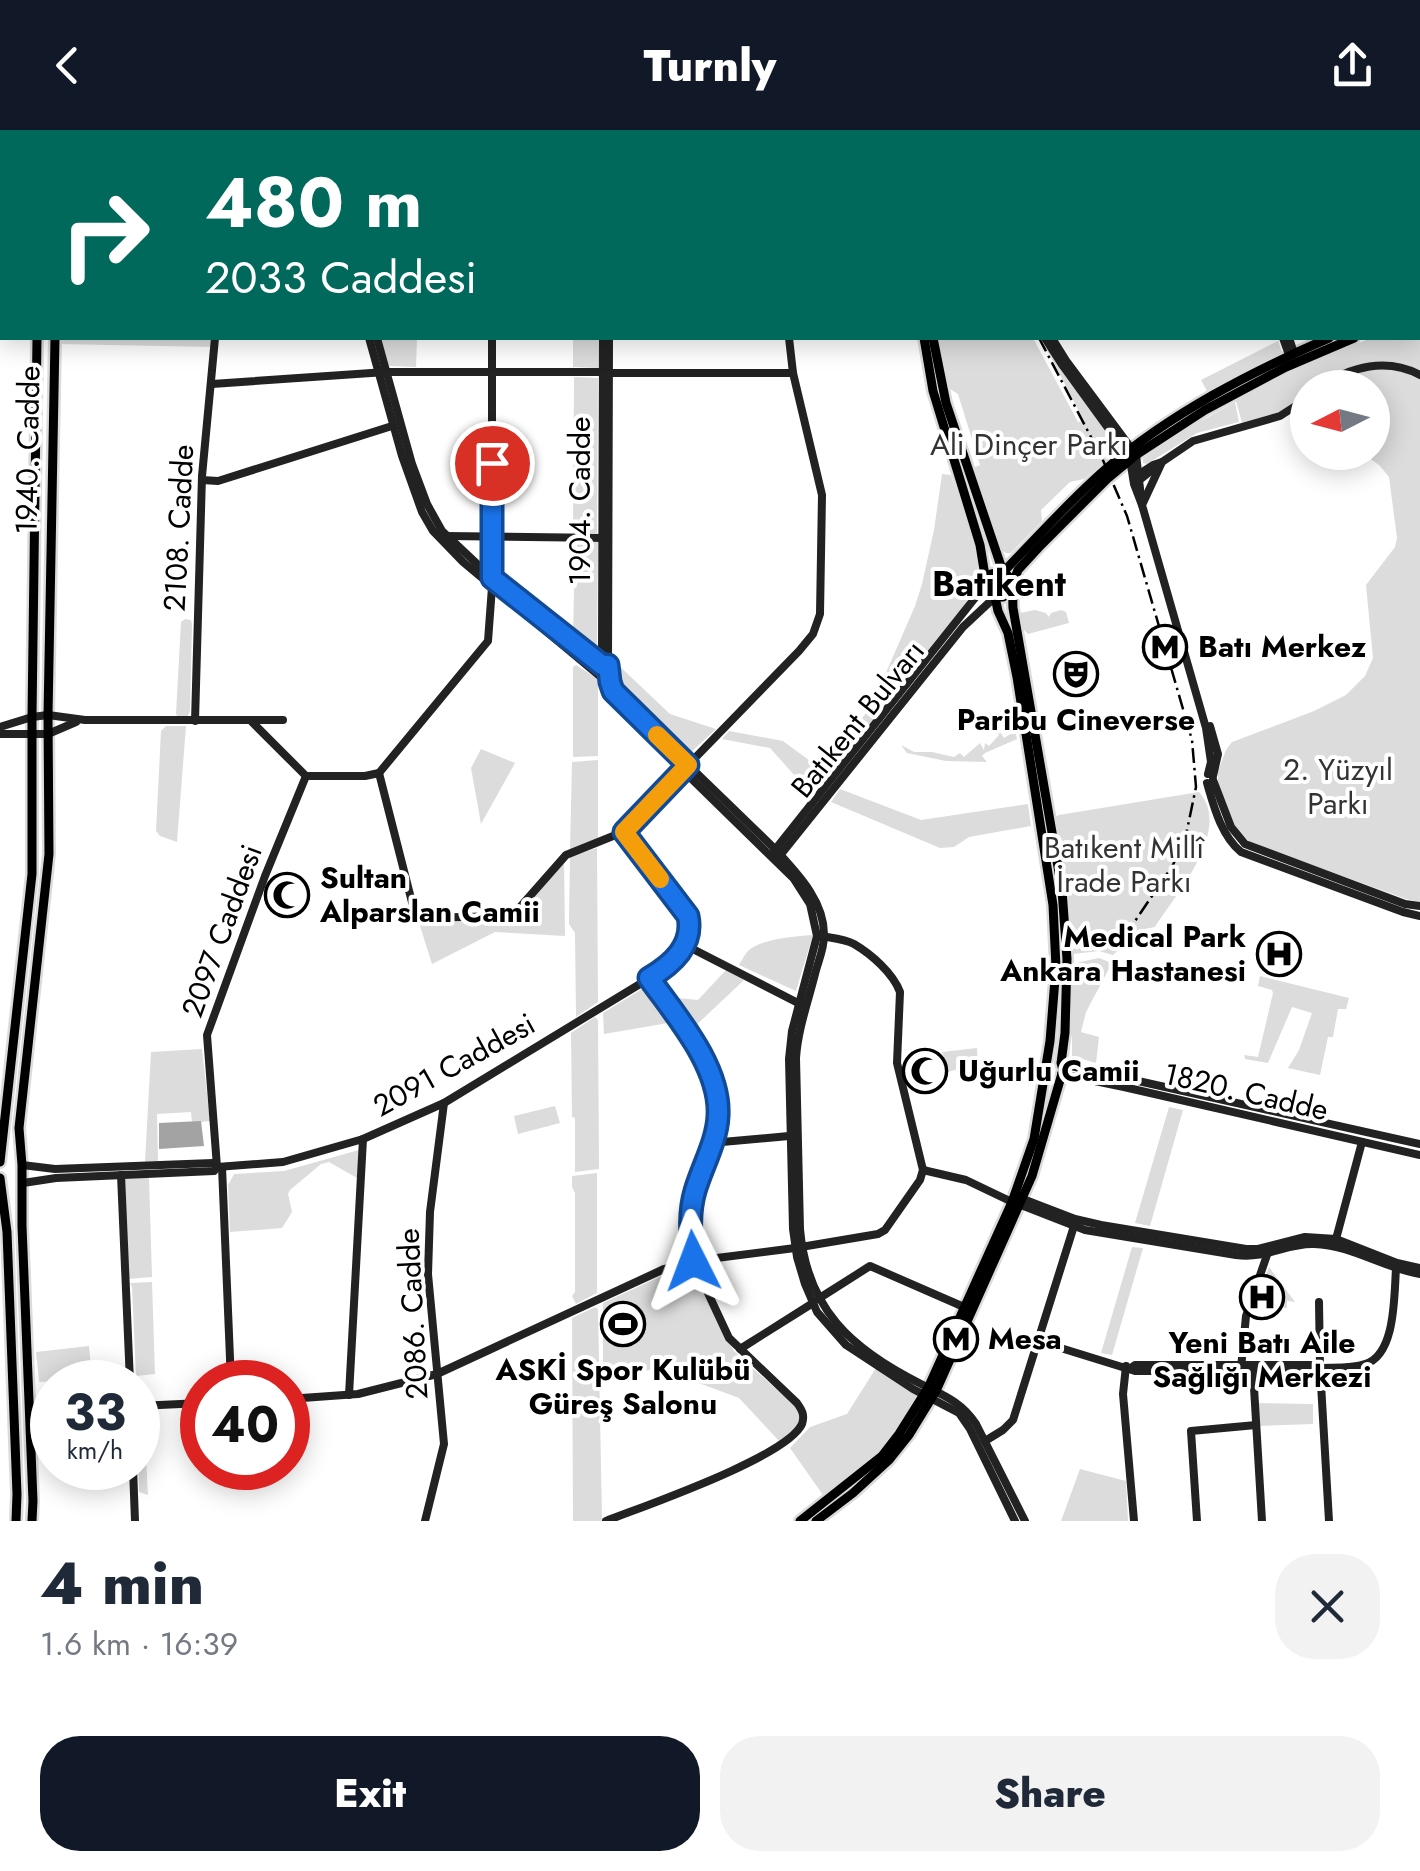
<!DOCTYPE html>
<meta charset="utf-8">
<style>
:root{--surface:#fff;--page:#f2f2f3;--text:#1f2937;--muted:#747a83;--accent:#111827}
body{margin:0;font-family:Jost,sans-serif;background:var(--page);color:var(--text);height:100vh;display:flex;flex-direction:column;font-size:38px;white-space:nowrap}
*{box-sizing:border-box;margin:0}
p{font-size:32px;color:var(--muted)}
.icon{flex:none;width:55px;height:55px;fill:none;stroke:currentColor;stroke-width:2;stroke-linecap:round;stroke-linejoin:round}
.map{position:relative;height:1391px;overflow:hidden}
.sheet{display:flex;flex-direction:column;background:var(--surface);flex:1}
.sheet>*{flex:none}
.guide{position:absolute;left:0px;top:0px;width:1420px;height:210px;box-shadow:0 5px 25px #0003;background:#00695c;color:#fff;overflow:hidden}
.needle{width:65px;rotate:264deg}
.buttons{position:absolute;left:1290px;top:240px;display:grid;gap:20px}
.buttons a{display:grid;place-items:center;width:100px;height:100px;border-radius:50%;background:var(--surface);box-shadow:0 5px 25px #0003;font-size:50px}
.speed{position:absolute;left:30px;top:1230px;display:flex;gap:20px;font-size:50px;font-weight:700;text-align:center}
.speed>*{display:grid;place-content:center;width:130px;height:130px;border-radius:50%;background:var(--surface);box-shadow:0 5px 25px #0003;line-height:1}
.speed small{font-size:25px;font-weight:400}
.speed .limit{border:15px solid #d22;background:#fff;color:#111}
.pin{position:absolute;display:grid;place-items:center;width:85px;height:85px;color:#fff;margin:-42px;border:5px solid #fff;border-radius:50%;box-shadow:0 2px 10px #0007}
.me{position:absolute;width:110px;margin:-55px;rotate:357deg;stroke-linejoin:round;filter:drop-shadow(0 0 8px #0008)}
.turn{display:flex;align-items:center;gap:35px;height:210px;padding:0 40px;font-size:45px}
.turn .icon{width:130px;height:130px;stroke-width:2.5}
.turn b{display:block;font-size:70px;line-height:85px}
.round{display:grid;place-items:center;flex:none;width:105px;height:105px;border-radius:40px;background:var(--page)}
.summary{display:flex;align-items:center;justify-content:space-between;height:170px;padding:0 40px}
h1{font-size:60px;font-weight:800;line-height:75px}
.primary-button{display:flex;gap:20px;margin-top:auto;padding:20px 40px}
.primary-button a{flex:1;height:115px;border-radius:40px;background:var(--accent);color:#fff;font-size:40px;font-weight:800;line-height:115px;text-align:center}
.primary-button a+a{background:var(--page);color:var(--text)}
header{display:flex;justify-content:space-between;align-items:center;height:130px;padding:0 40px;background:var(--accent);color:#fff;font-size:45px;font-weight:800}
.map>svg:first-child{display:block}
.green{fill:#dcdcdc}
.water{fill:#a3a3a3}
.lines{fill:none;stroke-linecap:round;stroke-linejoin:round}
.primary-casing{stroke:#dbdbdb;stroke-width:14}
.secondary{stroke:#222;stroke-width:8}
.primary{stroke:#000;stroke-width:9}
.rail{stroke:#000;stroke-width:2.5;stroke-dasharray:15 5 2.5 5;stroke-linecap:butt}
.route-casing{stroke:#114b97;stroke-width:25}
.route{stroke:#1a73e8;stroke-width:18}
.slow{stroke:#f59e0b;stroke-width:18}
.labels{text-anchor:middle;stroke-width:8;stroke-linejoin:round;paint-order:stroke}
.park-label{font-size:30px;fill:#333;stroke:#fff}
.street-label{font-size:30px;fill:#000;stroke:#fff}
.poi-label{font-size:30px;font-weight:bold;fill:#000;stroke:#fff;text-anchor:start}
.quarter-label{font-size:35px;font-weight:bold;fill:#000;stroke:#fff}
</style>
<header><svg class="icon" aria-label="back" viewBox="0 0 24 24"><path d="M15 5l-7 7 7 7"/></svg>Turnly<svg class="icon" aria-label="share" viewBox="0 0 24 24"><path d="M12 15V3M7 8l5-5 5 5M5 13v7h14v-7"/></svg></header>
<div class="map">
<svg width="1420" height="1391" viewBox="0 0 1420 1391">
<rect width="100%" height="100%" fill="#fff"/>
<g class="green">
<polygon points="1420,190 1420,772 1406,769 1251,713 1236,699 1218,655 1218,641 1226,620 1232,612 1314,581 1346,565 1365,546 1373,528 1366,455 1395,417 1397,408 1389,347 1380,336 1363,323 1372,322 1372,258 1308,258 1307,280 1296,273 1280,282 1242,293 1236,271 1299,237 1371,208 1418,208 1418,191"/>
<polygon points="57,208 214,208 215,217 57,214"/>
<polygon points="381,208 417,208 416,237 389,236"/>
<polygon points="573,208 599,208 599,238 573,237"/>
<polygon points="939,208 1033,208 1078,292 1084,291 1042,210 1118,320 1084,349 1070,352 1041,380 1042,391 1011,423 1006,423 1002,420 973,338 980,335 958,264 948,258"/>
<polygon points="1278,211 1282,222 1278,225 1207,261 1201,250"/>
<polygon points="574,247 598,248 597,403 573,403"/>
<polygon points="1235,272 1239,292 1197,303 1147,334 1143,333 1143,329 1179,303"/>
<path d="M 942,344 L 951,345 C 960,373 979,417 977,446 C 975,459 966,472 960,482 L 833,642 L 826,636 L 872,575 L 915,476 L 922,454 L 934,400 Z"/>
<polygon points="577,410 598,410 597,517 594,519 573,506 574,459 577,456"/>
<polygon points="1035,480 1046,483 1049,487 1051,483 1061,480 1066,482 1069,493 1028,504 1022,498 1020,483"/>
<polygon points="185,489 191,490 192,494 190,581 188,586 178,587 176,584 181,492"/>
<polygon points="614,531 670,584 716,599 687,626 620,561 614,549"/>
<polygon points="576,535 598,549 598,626 573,627 573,537"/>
<path d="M 1002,580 L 1009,587 L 1037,583 L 1038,589 C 1025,594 1012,594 1000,602 L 1004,608 L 1012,603 L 1016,604 L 1017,609 L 985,623 L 982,626 L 987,632 L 946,631 L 907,623 L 901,615 L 914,622 L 932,622 L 954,627 L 960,623 L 964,627 L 980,613 L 984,620 L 985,613 L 989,616 L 999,605 L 992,598 L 978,604 L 976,602 Z"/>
<polygon points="166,596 186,596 177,712 160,706 156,701 161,601"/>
<polygon points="729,601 783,611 817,636 818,647 812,655 804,656 770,618 722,609"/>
<polygon points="481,619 515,633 481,694 471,638"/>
<polygon points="598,630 598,709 570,720 572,632"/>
<polygon points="840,659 921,690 1028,674 1031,696 969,707 954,717 940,718 831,672"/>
<path d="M 1199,662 C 1233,700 1176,764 1155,797 L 1139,800 L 1113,825 L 1099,821 L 1073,824 L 1055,687 L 1059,685 Z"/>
<polygon points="597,718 598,872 576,887 575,803 569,794 569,789 570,727"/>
<polygon points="564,731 565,806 495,802 432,834 420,796 421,792 504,790 515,786"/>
<path d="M 813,805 L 796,861 L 739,835 C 742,830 744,825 748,821 C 759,809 797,806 813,805 Z"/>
<polygon points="1099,828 1112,833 1086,882 1081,902 1099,907 1096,933 1072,926 1072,838 1080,832"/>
<polygon points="726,840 744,850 691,900 669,867 698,870"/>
<polygon points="1260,846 1349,868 1346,879 1338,879 1333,907 1328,907 1320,945 1288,938 1299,920 1312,883 1292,877 1268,933 1245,929 1244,925 1258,927 1273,863 1272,860 1258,856"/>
<polygon points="650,854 674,892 604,904 603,883"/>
<polygon points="595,887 598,890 599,1039 575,1042 575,988 572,987 571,903"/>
<polygon points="977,918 978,941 958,939 948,942 942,922"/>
<polygon points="202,919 210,991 192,993 191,982 157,984 158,1031 145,1032 151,922"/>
<polygon points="555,976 560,993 518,1004 514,986"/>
<polygon points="1169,977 1183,980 1150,1096 1135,1093"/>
<polygon points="359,1020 357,1048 329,1032 321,1034 290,1060 288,1064 292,1082 282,1098 230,1102 228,1055 234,1044 284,1041"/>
<polygon points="597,1043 597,1163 576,1174 572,1166 575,1162 575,1063 572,1057 572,1046"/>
<polygon points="149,1047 152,1147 128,1149 125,1049"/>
<polygon points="1132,1117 1143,1118 1112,1225 1101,1223"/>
<polygon points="1269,1137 1295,1172 1287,1171 1287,1178 1252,1175 1256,1169 1265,1172 1267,1165 1259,1162"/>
<polygon points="690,1138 734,1221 797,1278 801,1287 799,1295 780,1312 739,1268 664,1240 603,1241 603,1173 666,1144"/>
<polygon points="152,1152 155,1244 136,1246 132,1157 130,1153"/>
<polygon points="595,1177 598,1179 602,1389 601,1391 573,1391 572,1188"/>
<polygon points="89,1216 92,1249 39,1252 36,1222"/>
<polygon points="876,1238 918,1265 895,1301 872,1329 823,1365 790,1318 810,1297 847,1284"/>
<polygon points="1257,1273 1313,1274 1313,1294 1258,1296"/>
<polygon points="150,1281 151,1290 144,1291 148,1365 139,1362 138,1282"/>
<polygon points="1080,1339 1126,1351 1128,1391 1061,1391"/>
</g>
<polygon class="water" points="201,991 204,1016 159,1019 159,993"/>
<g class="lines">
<defs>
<g id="primary">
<polyline points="994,2 995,0"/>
<polyline points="1004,2 1005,0"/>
<polyline points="0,38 2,45"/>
<polyline points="0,66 2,72"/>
<polyline points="1418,176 1420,175"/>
<polyline points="1418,185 1420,185"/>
<path d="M 987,452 L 991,444 L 1003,442 C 1037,408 1069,371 1106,339 C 1171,283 1251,242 1329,208"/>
<polyline points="995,467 1003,467 1009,463 1018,440 1041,415 1107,349 1136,325 1205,280 1286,237 1354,208"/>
<polyline points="0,1032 32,744 32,587 37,208"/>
<polyline points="0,1048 7,1102 17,1364 16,1391"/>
<polyline points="32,1391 33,1371 22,1096 22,1035 19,998 49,724 48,585 55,208"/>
<polyline points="800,1391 882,1326 899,1304 928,1258 1012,1072 1034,1009 1050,911 1056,837 1053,775 1017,547 1008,503 998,481 995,467 987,458 980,415 933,261 924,208"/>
<path d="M 816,1391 L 853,1363 L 889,1330 L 909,1305 L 936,1261 L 1032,1046 L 1063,940 L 1061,933 L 1065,903 L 1067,829 L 1062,760 L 1013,478 C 1012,464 1016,449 1003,442 L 946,273 L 933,208"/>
</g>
</defs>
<use href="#primary" class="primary-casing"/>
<g class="secondary">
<polyline points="241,2 241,0"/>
<polyline points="607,2 607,0"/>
<polyline points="613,2 613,0"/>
<polyline points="845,2 847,0"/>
<polyline points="852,2 854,0"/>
<polyline points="1143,2 1144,0"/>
<polyline points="1257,2 1258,0"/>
<polyline points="1263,2 1264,0"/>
<polyline points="1348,2 1349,0"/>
<polyline points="0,143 2,142"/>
<polyline points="0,159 2,159"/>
<polyline points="369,208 402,326 422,382 433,401 463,432 602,548"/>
<polyline points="377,208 412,334 427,374 442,401 492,448 602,535"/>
<polyline points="603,208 602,519 604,556 613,572 794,749 810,774 817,806 792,901 789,929 793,1099 797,1127 805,1154 817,1182 846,1215 913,1259 959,1283 970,1299 1015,1391"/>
<path d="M 609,208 L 608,535 L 610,555 L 617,566 L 775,719 C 797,743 825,771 824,806 C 824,819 818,832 815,844 C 808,872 798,899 796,928 L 800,1099 C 807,1179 851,1219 921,1254 C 943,1265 962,1272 976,1294 L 1025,1391"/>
<polyline points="1045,208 1063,236 1126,323"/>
<polyline points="1052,208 1067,232 1131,318"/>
<polyline points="1283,208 1289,225"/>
<polyline points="1289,208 1294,223"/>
<polyline points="609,243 793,243"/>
<polyline points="212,254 386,242 603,242"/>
<path d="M 1322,258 C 1350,235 1388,228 1420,245"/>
<polyline points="1130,329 1134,354 1142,375 1136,325"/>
<polyline points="1136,346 1153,335 1162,332 1138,351"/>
<polyline points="202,350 218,351 392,296"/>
<polyline points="446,406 607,408"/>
<polyline points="195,591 202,346 215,208"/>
<polyline points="251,591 306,646"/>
<polyline points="1210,596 1218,624 1213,646"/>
<polyline points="0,597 32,587 48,585 85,590 283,590"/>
<polyline points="0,604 48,604 76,592"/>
<polyline points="379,643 416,788 509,786 514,784 566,725 623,702 799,521 813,504 820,484 822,365 793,243 789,208"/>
<polyline points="1208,644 1211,632 1206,598 1142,375 1162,332 1193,311 1280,286 1308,268"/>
<polyline points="306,646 365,646 379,643 488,511 492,457 492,208"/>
<polyline points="1213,650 1231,697 1245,714 1405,774 1420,776"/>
<path d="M 1207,653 C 1214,677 1221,705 1241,722 L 1403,782 L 1420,786"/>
<polyline points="774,721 986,454"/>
<polyline points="778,728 963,497 995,467"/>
<polyline points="685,815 800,874"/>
<polyline points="1062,934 1420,1014"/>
<polyline points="1061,944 1124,957 1420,1025"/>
<polyline points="711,1013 789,1006"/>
<polyline points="22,1035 55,1039 213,1033 217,1037"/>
<polyline points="217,1037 207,905 265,746 306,646"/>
<polyline points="222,1037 231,1252"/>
<polyline points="923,1040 966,1050 1012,1072"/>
<polyline points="121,1045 130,1252"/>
<polyline points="23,1053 56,1048 214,1041 217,1037 283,1032 363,1009 444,973 663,840 673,831 688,810 690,796 688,786 623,702"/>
<polyline points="1023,1069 1075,1089 1101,1095 1246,1119 1258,1119 1305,1107 1336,1109 1397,1133 1420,1138"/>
<path d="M 1021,1075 L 1085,1100 L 1236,1125 C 1268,1129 1286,1113 1314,1114 C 1352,1115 1383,1138 1420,1144"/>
<polyline points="1336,1109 1362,1012"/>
<polyline points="818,1169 870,1136 964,1177"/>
<polyline points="1319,1172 1320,1237 1329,1391"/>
<path d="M 1038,1211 L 1135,1241 L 1312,1241 L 1317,1238 C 1332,1237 1351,1239 1365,1234 C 1396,1225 1394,1165 1396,1139"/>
<polyline points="740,1219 813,1173"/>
<polyline points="1126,1236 1123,1264 1134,1391"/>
<polyline points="1131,1238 1135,1235 1311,1235 1317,1238"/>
<polyline points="1241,1238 1246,1186 1267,1125 1266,1121"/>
<polyline points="1253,1241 1262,1391"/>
<polyline points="349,1265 363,1009"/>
<path d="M 288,1269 L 358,1264 L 437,1244 L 664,1139 L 693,1131 L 795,1118 L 878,1104 L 885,1100 L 920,1050 L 923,1040 L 897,933 L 900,862 C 893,843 871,824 854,814 C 845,809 832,808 821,806"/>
<polyline points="138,1276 202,1273"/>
<polyline points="30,1282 52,1281"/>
<polyline points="985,1311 1003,1300 1013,1290 1074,1096"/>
<polyline points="133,1338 135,1391"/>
<polyline points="425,1391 444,1314 428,1144 430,1082 444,973"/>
<path d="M 606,1391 C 644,1376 787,1327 802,1294 C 805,1285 802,1280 797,1273 L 729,1208 L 693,1131 L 690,1084 L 695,1062 L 717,994 L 718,970 L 714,952 L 703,929 L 649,848"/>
<polyline points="1197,1391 1191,1301 1256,1295"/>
</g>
<use href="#primary" class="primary"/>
<polyline class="rail" points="1039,208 1102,328 1127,386 1192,610 1196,657 1186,705 1173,735 1131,797"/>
</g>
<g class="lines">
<defs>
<path id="route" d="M 492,333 L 492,448 L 602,535 L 608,535 L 610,552 L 613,561 L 688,635 L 624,702 L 688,786 C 694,815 673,834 649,848 C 676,886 721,937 718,986 C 717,1011 702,1037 695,1061 C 688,1085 691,1107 693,1131"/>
</defs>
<use href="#route" class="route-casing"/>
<use href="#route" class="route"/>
<polyline class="slow" points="657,605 688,635 624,702 660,749"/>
</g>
<defs>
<symbol id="metro-ring" viewBox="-11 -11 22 22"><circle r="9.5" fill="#fff" stroke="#000" stroke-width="1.5"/><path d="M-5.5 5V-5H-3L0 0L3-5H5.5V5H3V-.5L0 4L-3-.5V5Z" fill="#000"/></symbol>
<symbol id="theatre-ring" viewBox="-11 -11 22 22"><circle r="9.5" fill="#fff" stroke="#000" stroke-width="1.5"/><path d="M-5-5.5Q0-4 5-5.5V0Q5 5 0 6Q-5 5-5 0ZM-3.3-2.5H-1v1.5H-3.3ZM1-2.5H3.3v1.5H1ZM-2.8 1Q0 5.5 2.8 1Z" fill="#000"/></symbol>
<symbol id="mosque-ring" viewBox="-11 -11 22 22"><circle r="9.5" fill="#fff" stroke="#000" stroke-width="1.5"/><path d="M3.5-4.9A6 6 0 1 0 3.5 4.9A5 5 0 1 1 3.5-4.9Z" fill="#000"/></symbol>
<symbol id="hospital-ring" viewBox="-11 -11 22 22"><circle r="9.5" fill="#fff" stroke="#000" stroke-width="1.5"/><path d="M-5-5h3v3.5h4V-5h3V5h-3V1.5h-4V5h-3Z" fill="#000"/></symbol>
<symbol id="stadium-ring" viewBox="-11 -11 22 22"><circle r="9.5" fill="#fff" stroke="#000" stroke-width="1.5"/><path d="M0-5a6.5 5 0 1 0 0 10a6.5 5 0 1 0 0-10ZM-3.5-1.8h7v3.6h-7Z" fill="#000"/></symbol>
</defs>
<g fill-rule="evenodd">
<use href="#metro-ring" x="1140" y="492" width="50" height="50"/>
<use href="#theatre-ring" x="1051" y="519" width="50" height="50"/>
<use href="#mosque-ring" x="262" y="740" width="50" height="50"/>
<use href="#hospital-ring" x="1254" y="799" width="50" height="50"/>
<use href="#mosque-ring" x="900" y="916" width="50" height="50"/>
<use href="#hospital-ring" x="1237" y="1142" width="50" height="50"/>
<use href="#stadium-ring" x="598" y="1169" width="50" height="50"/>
<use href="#metro-ring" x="931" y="1184" width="50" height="50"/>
</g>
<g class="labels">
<g class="park-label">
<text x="1029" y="325">Ali Dinçer Parkı</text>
<text x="1338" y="650">2. Yüzyıl<tspan x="1338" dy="34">Parkı</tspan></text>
<text x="1124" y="728">Batıkent Millî<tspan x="1124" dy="34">İrade Parkı</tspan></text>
</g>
<g class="street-label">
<text transform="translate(28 320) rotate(-89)" y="10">1940. Cadde</text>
<text transform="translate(580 371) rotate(-90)" y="10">1904. Cadde</text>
<text transform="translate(179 398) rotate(-87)" y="10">2108. Cadde</text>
<text transform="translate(858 589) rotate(-51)" y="10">Batıkent Bulvarı</text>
<text transform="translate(222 801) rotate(-70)" y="10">2097 Caddesi</text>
<text transform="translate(454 935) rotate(-29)" y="10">2091 Caddesi</text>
<text transform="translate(1246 962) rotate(13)" y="10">1820. Cadde</text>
<text transform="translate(413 1184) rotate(-93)" y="10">2086. Cadde</text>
</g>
<g class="poi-label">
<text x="1198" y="527">Batı Merkez</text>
<text x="1076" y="600" text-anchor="middle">Paribu Cineverse</text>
<text x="320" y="758">Sultan<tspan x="320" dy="34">Alparslan Camii</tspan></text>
<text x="1246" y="817" text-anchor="end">Medical Park<tspan x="1246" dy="34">Ankara Hastanesi</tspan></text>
<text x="958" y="951">Uğurlu Camii</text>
<text x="988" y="1219">Mesa</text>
<text x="1262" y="1223" text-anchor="middle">Yeni Batı Aile<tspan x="1262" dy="34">Sağlığı Merkezi</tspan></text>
<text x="623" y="1250" text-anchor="middle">ASKİ Spor Kulübü<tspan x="623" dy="34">Güreş Salonu</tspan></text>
</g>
<g class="quarter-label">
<text x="999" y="466">Batıkent</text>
</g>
</g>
</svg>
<div class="buttons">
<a><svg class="needle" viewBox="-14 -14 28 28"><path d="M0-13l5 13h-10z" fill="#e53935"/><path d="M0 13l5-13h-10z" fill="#747a83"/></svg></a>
</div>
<div class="speed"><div>33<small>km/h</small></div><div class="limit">40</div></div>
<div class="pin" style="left:492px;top:333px;background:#d93025"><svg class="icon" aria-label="arrive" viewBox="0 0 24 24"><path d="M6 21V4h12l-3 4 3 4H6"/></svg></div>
<svg class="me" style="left:693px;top:1131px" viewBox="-20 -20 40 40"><path d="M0-17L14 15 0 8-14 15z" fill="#1a73e8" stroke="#fff" stroke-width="4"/></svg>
<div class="guide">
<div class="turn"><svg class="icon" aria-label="right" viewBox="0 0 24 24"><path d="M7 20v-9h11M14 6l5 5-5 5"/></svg><div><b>480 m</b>2033 Caddesi</div></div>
</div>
</div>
<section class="sheet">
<div class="summary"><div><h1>4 min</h1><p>1.6 km · 16:39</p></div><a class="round"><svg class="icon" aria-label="close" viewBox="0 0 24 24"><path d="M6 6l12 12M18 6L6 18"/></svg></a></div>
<div class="primary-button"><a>Exit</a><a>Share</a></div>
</section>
